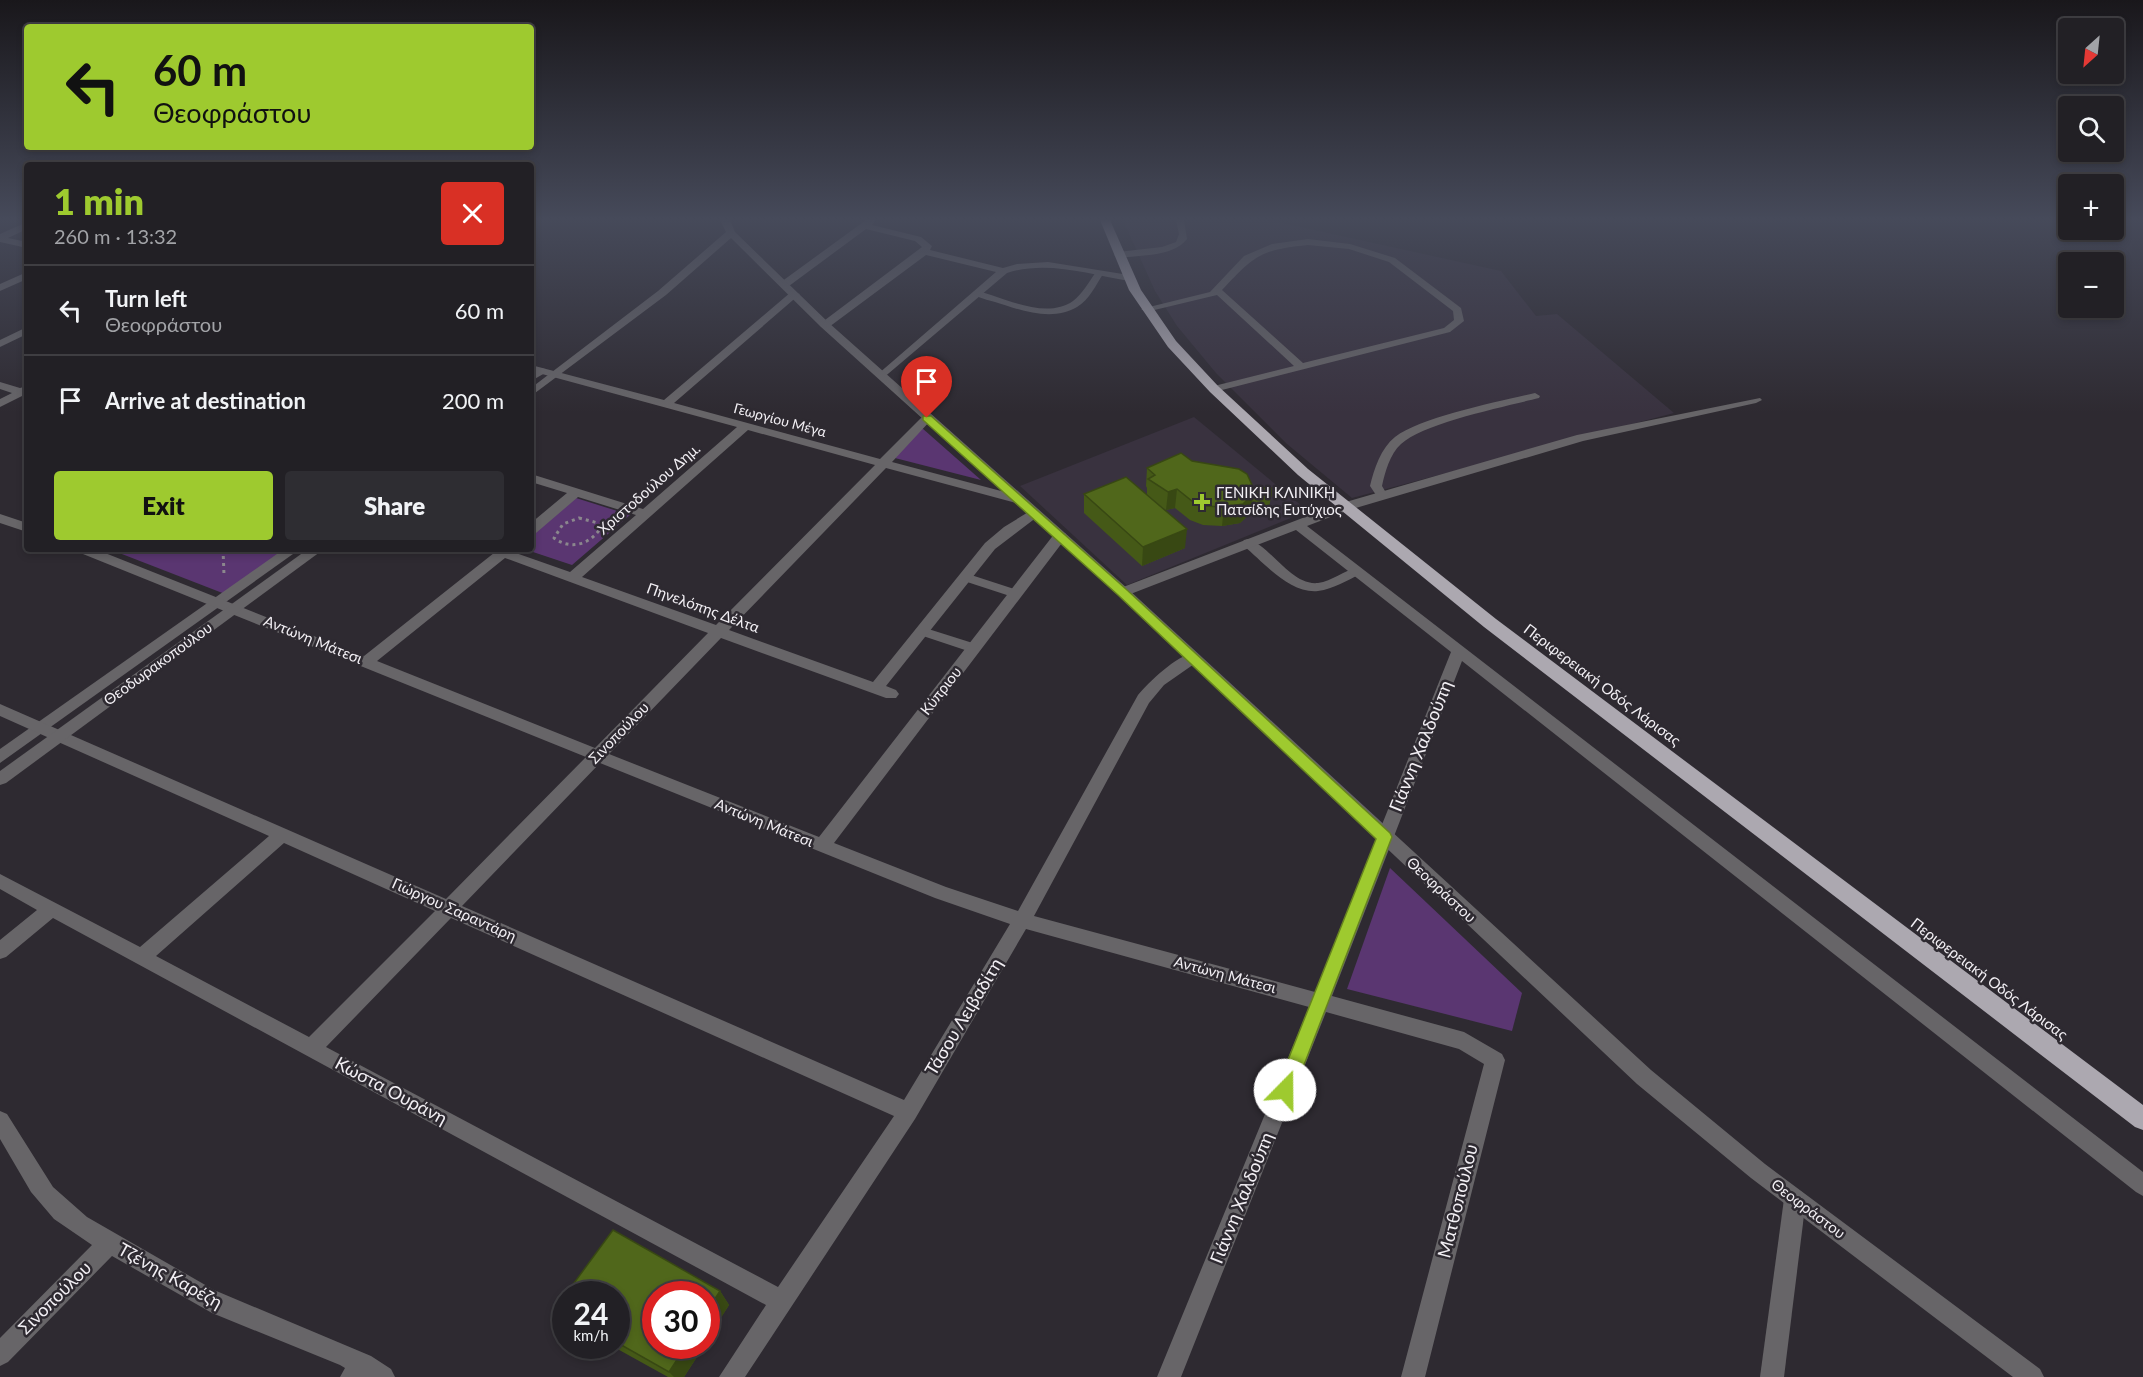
<!DOCTYPE html>
<meta charset="utf-8">
<style>
:root{--surface:#222025;--page:#2e2d32;--text:#f1f3f6;--muted:#a2a3a7;--line:#3f3e42;--accent:#9eca2f}
body{margin:0;font-family:Lato,sans-serif;background:var(--page);color:var(--text);height:100vh;display:flex;flex-direction:column;font-size:22px;white-space:nowrap}
*{box-sizing:border-box;margin:0}
p{font-size:20px;color:var(--muted)}
.icon{flex:none;width:33px;height:33px;fill:none;stroke:currentColor;stroke-width:2;stroke-linecap:round;stroke-linejoin:round}
.map{position:relative;flex:1;overflow:hidden}
.details{position:absolute;left:24px;top:162px;width:510px;height:390px;display:flex;flex-direction:column;background:var(--surface);border-radius:6px;box-shadow:0 3px 9px #0003,0 0 0 2px var(--line)}
.details>*{flex:none}
.top-card{position:absolute;left:24px;top:24px;width:510px;height:126px;border-radius:6px;box-shadow:0 3px 9px #0003,0 0 0 2px var(--line);background:#9eca2f;color:#111;overflow:hidden}
.needle{width:39px;rotate:207deg}
.buttons{position:absolute;left:2058px;top:18px;display:grid;gap:12px}
.buttons a{display:grid;place-items:center;width:66px;height:66px;border-radius:6px;background:var(--surface);box-shadow:0 3px 9px #0003,0 0 0 2px var(--line);font-size:30px}
.speed{position:absolute;left:552px;top:1281px;display:flex;gap:12px;font-size:30px;font-weight:700;text-align:center}
.speed>*{display:grid;place-content:center;width:78px;height:78px;border-radius:50%;background:var(--surface);box-shadow:0 3px 9px #0003,0 0 0 2px var(--line);line-height:1}
.speed small{font-size:15px;font-weight:400}
.speed .limit{border:9px solid #d22;background:#fff;color:#111}
.pin{position:absolute;display:grid;place-items:center;width:51px;height:51px;color:#fff;margin:-62px -26px;border-radius:50% 50% 50% 0;rotate:-45deg;box-shadow:0 0 6px #0007}
.pin .icon{rotate:45deg}
.me{position:absolute;width:66px;margin:-33px;rotate:22deg;stroke-linejoin:round;filter:drop-shadow(0 0 4px #0008)}
.turn{display:flex;align-items:center;gap:21px;height:126px;padding:0 30px;font-size:27px}
.turn .icon{width:78px;height:78px;stroke-width:2.5}
.turn b{display:block;font-size:42px;line-height:51px}
.round{display:grid;place-items:center;flex:none;width:63px;height:63px;border-radius:6px;background:var(--page)}
.overview{display:flex;align-items:center;justify-content:space-between;height:102px;padding:0 30px}
h1{font-size:36px;font-weight:800;line-height:45px;color:var(--accent)}
.action{display:flex;gap:12px;margin-top:auto;padding:12px 30px}
.action a{flex:1;height:69px;border-radius:6px;background:var(--accent);color:#111;font-size:24px;font-weight:800;line-height:69px;text-align:center}
.action a+a{background:var(--page);color:var(--text)}
ul{padding:0;list-style:none}
li{display:flex;align-items:center;gap:18px;height:90px;padding:0 30px;border-top:2px solid var(--line)}
li div{flex:1}
li b{display:block;font-size:22px}
li em{font-style:normal}
.map>svg:first-child{display:block}
.built{fill:#39323f}
.green{fill:#5a3671}
.lines{fill:none;stroke-linecap:round;stroke-linejoin:round}
.path{stroke:#8b878d;stroke-width:3;stroke-dasharray:3 4;stroke-linecap:butt}
.service{fill:#676568;fill-rule:evenodd}
.pedestrian{fill:#676568;fill-rule:evenodd}
.minor{fill:#676568;fill-rule:evenodd}
.tertiary{fill:#676568;fill-rule:evenodd}
.trunk{fill:#aca8b0;fill-rule:evenodd}
.wall{fill:#455917}
.shaded-wall{fill:#384813}
.building{fill:#50671b;stroke:#384813;stroke-width:1.5}
.route{fill:#9eca2f;stroke:#67831f;stroke-width:1.5}
.poi-dot{fill:#9eca2f;stroke:#2e2a31;stroke-width:2}
.labels{text-anchor:middle;stroke-width:5;stroke-linejoin:round;paint-order:stroke}
.far-street-label{font-size:14px;fill:#f2eff4;stroke:#2e2a31}
.street-label{font-size:15px;fill:#f2eff4;stroke:#2e2a31}
.poi-label{font-size:15px;fill:#f2eff4;stroke:#2e2a31;text-anchor:start}
.near-street-label{font-size:18px;fill:#f2eff4;stroke:#2e2a31}
</style>
<div class="map">
<svg width="2143" height="1377" viewBox="0 0 2143 1377">
<rect width="100%" height="100%" fill="#2e2a31"/>
<g class="built">
<polygon points="1123,220 1269,220 1501,271 1536,316 1557,314 1674,413 1352,498 1287,444 1216,373 1177,326 1155,291"/>
<polygon points="1194,417 1308,511 1127,585 1020,486"/>
</g>
<g class="green">
<polygon points="922,428 981,480 891,457"/>
<polygon points="576,498 630,515 572,565 524,549 531,549 531,535"/>
<polygon points="109,549 289,549 225,594"/>
<polygon points="1390,868 1522,993 1512,1031 1347,989"/>
</g>
<g class="lines">
<g class="path">
<path d="M 579,518 L 598,523 L 600,529 C 589,545 570,550 554,538 L 563,524 Z"/>
<polyline points="223,549 224,575"/>
</g>
<g class="service">
<path d="M 1176,220 L 1184,220 L 1187,239 C 1173,257 1140,255 1118,258 L 1114,255 L 1118,252 L 1162,247 L 1176,242 L 1179,234 Z"/>
<path d="M 1308,239 L 1350,244 L 1395,258 L 1461,308 L 1464,321 L 1450,332 L 1214,392 L 1209,389 L 1210,387 L 1294,366 L 1217,295 L 1146,312 L 1141,309 L 1210,292 L 1244,256 L 1272,244 ZM 1308,245 L 1349,249 L 1389,262 L 1453,311 L 1454,320 L 1444,328 L 1303,363 L 1222,290 C 1255,255 1260,250 1308,245 Z"/>
<path d="M 1099,271 L 1103,274 C 1096,285 1089,300 1077,307 C 1052,322 1020,310 995,302 C 988,300 979,298 973,294 L 978,291 C 1005,298 1046,320 1073,301 C 1082,294 1089,282 1096,272 Z"/>
<path d="M 1535,393 L 1540,396 L 1539,398 C 1507,406 1423,423 1401,444 C 1390,454 1385,472 1382,486 L 1388,496 L 1382,499 L 1378,498 L 1370,486 C 1374,469 1381,448 1395,437 C 1421,417 1501,401 1535,393 Z"/>
<path d="M 1248,539 C 1271,546 1291,586 1318,583 C 1332,581 1344,571 1357,567 L 1363,571 L 1361,574 C 1347,580 1334,589 1318,591 C 1290,594 1263,562 1244,546 L 1242,543 L 1244,540 Z"/>
<polygon points="965,573 1020,591 1022,594 1016,598 961,580 959,577 961,574"/>
<polygon points="922,627 979,645 981,648 974,653 917,634 916,631"/>
</g>
<g class="pedestrian">
<polygon points="541,368 545,369 545,373 531,381 531,373"/>
<polygon points="284,549 300,549 0,763 0,749"/>
<polygon points="1795,1188 1802,1192 1806,1199 1784,1377 1760,1377 1784,1199 1788,1192"/>
</g>
<g class="minor">
<path d="M 866,220 L 876,220 L 872,225 L 921,237 L 932,246 L 930,250 L 1003,268 L 1017,264 L 1048,262 L 1129,275 L 1134,278 L 1129,281 C 1089,274 1046,260 1007,273 L 882,379 L 876,376 L 878,374 L 996,272 L 926,255 L 829,327 L 821,327 L 821,323 L 922,247 L 915,241 L 866,229 L 789,286 L 781,286 L 781,282 Z"/>
<polygon points="27,222 27,229 8,238 27,242 27,248 0,242 0,234"/>
<polygon points="27,272 27,279 0,291 0,284"/>
<path d="M 791,292 L 800,294 L 674,403 L 880,459 L 923,416 L 931,416 L 931,420 L 892,462 L 1024,497 L 1026,500 L 1020,504 L 886,468 L 729,630 L 873,682 L 985,543 L 1004,527 L 1030,511 L 1035,510 L 1041,514 L 995,549 L 886,686 L 896,690 L 899,694 L 896,698 L 886,698 L 721,638 L 609,754 L 819,837 L 1055,533 L 1065,533 L 1067,536 L 1065,539 L 834,843 L 946,887 L 1018,911 L 1138,695 C 1148,683 1181,650 1197,654 L 1199,658 L 1197,662 L 1164,685 L 1149,703 L 1034,916 L 1315,992 L 1451,652 L 1296,530 L 1128,595 L 1118,595 L 1116,592 L 1118,589 L 1339,504 L 1577,435 L 1760,398 L 1762,400 L 1756,403 L 1583,441 L 1349,510 L 1307,526 L 2143,1172 L 2143,1196 L 2136,1192 L 1462,661 L 1332,996 L 1464,1032 L 1502,1054 L 1505,1060 L 1425,1377 L 1401,1377 L 1484,1064 L 1459,1049 L 1326,1012 L 1181,1377 L 1157,1377 L 1309,1007 L 1026,929 L 915,1119 L 745,1377 L 719,1377 L 766,1305 L 53,918 L 6,957 L 0,959 L 0,940 L 37,910 L 0,889 L 0,874 L 140,947 L 269,836 L 0,716 L 0,704 L 446,899 L 586,757 L 78,552 L 76,549 L 95,549 L 364,656 L 499,549 L 515,549 L 513,552 L 570,572 L 636,515 L 578,497 L 536,533 L 531,534 L 531,523 L 567,493 L 531,482 L 531,474 L 643,509 L 737,427 L 531,371 L 531,365 L 664,400 ZM 748,430 L 875,465 L 716,625 L 582,577 ZM 505,558 L 708,633 L 595,748 L 377,661 ZM 600,763 L 935,898 L 1010,924 L 904,1100 L 462,906 ZM 284,843 L 435,911 L 309,1037 L 156,956 ZM 451,918 L 894,1116 L 778,1287 L 326,1047 Z"/>
<polygon points="27,327 27,334 0,347 0,340"/>
<polygon points="0,382 20,388 27,386 27,397 22,396 0,407 0,399 12,393 0,389"/>
<polygon points="0,514 27,523 27,532 0,523"/>
<polygon points="0,1111 7,1114 53,1187 87,1217 214,1290 371,1356 391,1369 395,1377 340,1377 345,1368 340,1365 212,1313 112,1256 8,1362 0,1366 0,1338 92,1245 54,1219 31,1192 0,1139"/>
</g>
<g class="tertiary">
<polygon points="720,220 730,220 735,232 829,323 1128,589 1651,1070 1765,1164 2040,1369 2044,1377 2013,1377 1751,1178 1637,1084 1118,595 821,327 731,238 666,295 531,396 531,388 658,291 726,232"/>
<polygon points="308,549 324,549 6,783 0,785 0,771"/>
</g>
<polygon class="trunk" points="1100,220 1110,220 1141,290 1176,341 1218,386 1308,469 1496,619 2143,1105 2143,1130 2135,1127 1484,627 1298,475 1210,392 1168,347 1129,290"/>
</g>
<g class="wall">
<polygon points="1192,461 1253,487 1271,496 1268,515 1251,513 1240,523 1222,526 1203,525 1190,520 1175,508 1166,510 1163,508 1185,548 1142,566 1084,513 1084,494 1147,494 1147,488 1146,486 1147,468"/>
<polygon points="613,1230 720,1291 729,1305 706,1341 706,1294 656,1294 656,1346 704,1346 684,1377 668,1377 612,1346 616,1346 616,1294 566,1294"/>
<polygon points="566,1295 566,1317 556,1308"/>
</g>
<g class="shaded-wall">
<polygon points="1177,489 1175,508 1166,510 1168,492"/>
<polygon points="1253,494 1251,513 1240,523 1222,526 1224,507"/>
<polygon points="1187,529 1185,548 1142,566 1143,547"/>
<polygon points="720,1291 729,1305 706,1341 706,1313"/>
<polygon points="686,1346 704,1346 684,1377 674,1377 669,1372"/>
</g>
<g class="building">
<polygon points="1181,453 1192,461 1239,469 1247,474 1253,487 1271,488 1271,496 1253,494 1243,504 1224,507 1205,506 1192,501 1177,489 1168,492 1148,479 1155,475 1147,468"/>
<polygon points="1126,477 1187,529 1143,547 1084,494"/>
<polygon points="613,1230 720,1291 706,1313 706,1294 656,1294 656,1346 686,1346 669,1372 616,1342 616,1294 566,1294"/>
<polygon points="566,1295 566,1313 556,1308"/>
</g>
<linearGradient id="sky" x2="0" y2="1"><stop stop-color="#19171b"/><stop offset="0.53" stop-color="#464a5a"/><stop offset="1" stop-color="#464a5a" stop-opacity="0"/></linearGradient>
<rect width="2143" height="413" fill="url(#sky)"/>
<polygon class="route" points="923,416 931,416 1127,590 1390,833 1392,837 1292,1096 1285,1098 1279,1096 1276,1090 1376,839 1118,595 923,420"/>
<path class="poi-dot" d="M1199 493h6v6h6v6h-6v6h-6v-6h-6v-6h6z"/>
<g class="labels">
<g class="far-street-label">
<text transform="translate(780 420) rotate(15)" y="5">Γεωργίου Μέγα</text>
</g>
<g class="street-label">
<text transform="translate(649 489) rotate(-41)" y="5">Χριστοδούλου Δημ.</text>
<text transform="translate(703 608) rotate(20)" y="5">Πηνελόπης Δέλτα</text>
<text transform="translate(313 640) rotate(22)" y="5">Αντώνη Μάτεσι</text>
<text transform="translate(158 664) rotate(-36)" y="5">Θεοδωρακοπούλου</text>
<text transform="translate(1602 685) rotate(37)" y="5">Περιφερειακή Οδός Λάρισας</text>
<text transform="translate(941 691) rotate(-52)" y="5">Κύπριου</text>
<text transform="translate(619 733) rotate(-46)" y="5">Σινοπούλου</text>
<text transform="translate(764 823) rotate(22)" y="5">Αντώνη Μάτεσι</text>
<text transform="translate(1441 890) rotate(43)" y="5">Θεοφράστου</text>
<text transform="translate(454 910) rotate(24)" y="5">Γιώργου Σαραντάρη</text>
<text transform="translate(1225 975) rotate(15)" y="5">Αντώνη Μάτεσι</text>
<text transform="translate(1989 979) rotate(37)" y="5">Περιφερειακή Οδός Λάρισας</text>
<text transform="translate(1808 1209) rotate(37)" y="5">Θεοφράστου</text>
</g>
<g class="poi-label">
<text x="1216" y="498">ΓΕΝΙΚΗ ΚΛΙΝΙΚΗ<tspan x="1216" dy="17">Πατσίδης Ευτύχιος</tspan></text>
</g>
<g class="near-street-label">
<text transform="translate(1421 746) rotate(-68)" y="6">Γιάννη Χαλδούπη</text>
<text transform="translate(964 1017) rotate(-59)" y="6">Τάσου Λειβαδίτη</text>
<text transform="translate(391 1091) rotate(28)" y="6">Κώστα Ουράνη</text>
<text transform="translate(1242 1198) rotate(-68)" y="6">Γιάννη Χαλδούπη</text>
<text transform="translate(1458 1201) rotate(-76)" y="6">Ματθοπούλου</text>
<text transform="translate(170 1276) rotate(29)" y="6">Τζένης Καρέζη</text>
<text transform="translate(55 1298) rotate(-45)" y="6">Σινοπούλου</text>
</g>
</g>
</svg>
<div class="buttons">
<a><svg class="needle" viewBox="-14 -14 28 28"><path d="M0-13l5 13h-10z" fill="#e53935"/><path d="M0 13l5-13h-10z" fill="#a2a3a7"/></svg></a>
<a><svg class="icon" aria-label="search" viewBox="0 0 24 24"><circle cx="10" cy="10" r="6"/><path d="M15 15l6 6"/></svg></a>
<a>+</a>
<a>−</a>
</div>
<div class="speed"><div>24<small>km/h</small></div><div class="limit">30</div></div>
<div class="pin" style="left:927px;top:418px;background:#d93025"><svg class="icon" aria-label="arrive" viewBox="0 0 24 24"><path d="M6 21V4h12l-3 4 3 4H6"/></svg></div>
<svg class="me" style="left:1285px;top:1090px" viewBox="-20 -20 40 40"><circle r="19" fill="#fff"/><path d="M0-13L10 11 0 6-10 11z" fill="#9eca2f"/></svg>
<div class="top-card">
<div class="turn"><svg class="icon" aria-label="left" viewBox="0 0 24 24"><path d="M17 20v-9H6M10 6l-5 5 5 5"/></svg><div><b>60 m</b>Θεοφράστου</div></div>
</div>
<section class="details">
<div class="overview"><div><h1>1 min</h1><p>260 m · 13:32</p></div><a class="round" style="background:#d93025;color:#fff"><svg class="icon" aria-label="close" viewBox="0 0 24 24"><path d="M6 6l12 12M18 6L6 18"/></svg></a></div>
<ul>
<li><svg class="icon" aria-label="left" viewBox="0 0 24 24"><path d="M17 20v-9H6M10 6l-5 5 5 5"/></svg><div><b>Turn left</b><p>Θεοφράστου</p></div><em>60 m</em></li>
<li><svg class="icon" aria-label="arrive" viewBox="0 0 24 24"><path d="M6 21V4h12l-3 4 3 4H6"/></svg><div><b>Arrive at destination</b></div><em>200 m</em></li>
</ul>
<div class="action"><a>Exit</a><a>Share</a></div>
</section>
</div>
